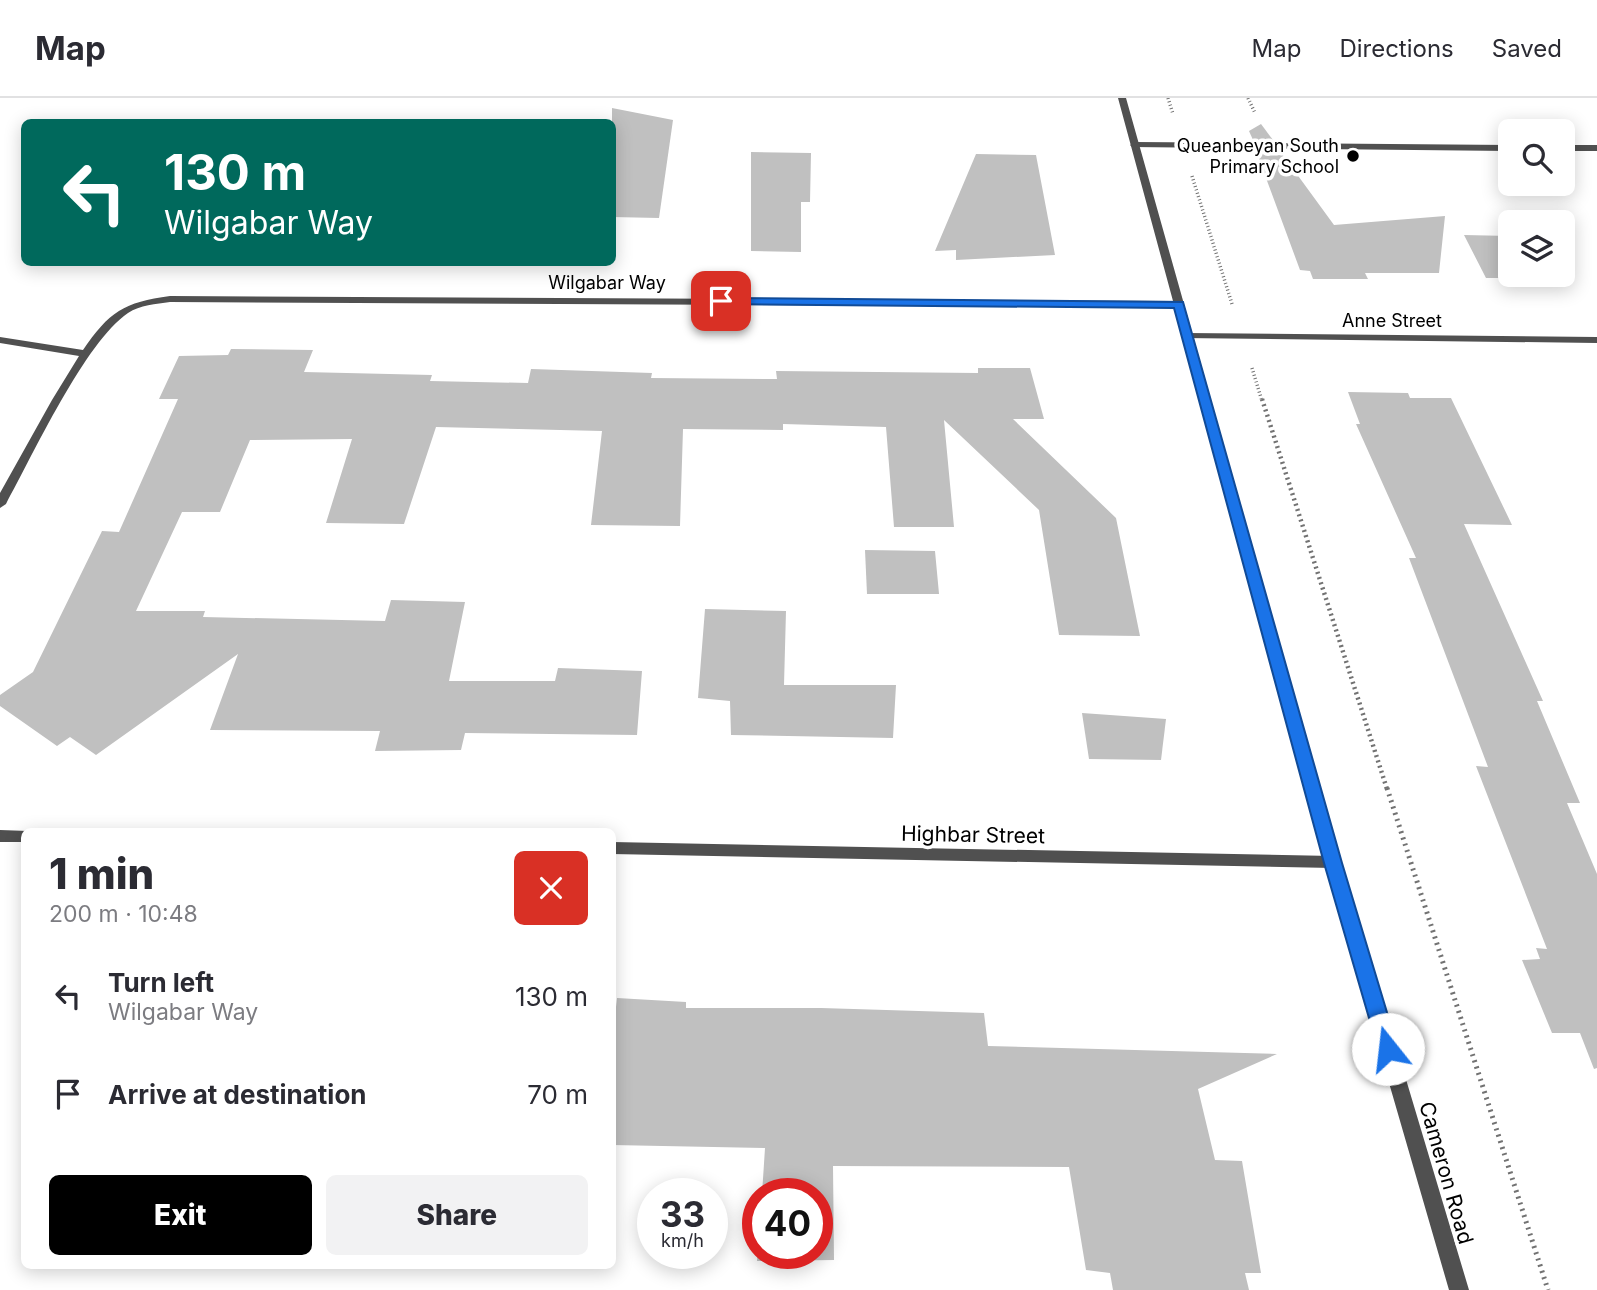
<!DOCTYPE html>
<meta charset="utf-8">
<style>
:root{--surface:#fff;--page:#f2f2f3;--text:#2b2b33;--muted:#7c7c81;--line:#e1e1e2;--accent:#000}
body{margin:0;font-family:Inter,sans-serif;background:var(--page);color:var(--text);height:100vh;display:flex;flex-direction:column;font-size:26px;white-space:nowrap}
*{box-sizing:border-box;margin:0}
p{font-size:23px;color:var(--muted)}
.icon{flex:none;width:38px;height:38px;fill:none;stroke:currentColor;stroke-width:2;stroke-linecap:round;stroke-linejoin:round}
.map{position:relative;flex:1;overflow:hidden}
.sheet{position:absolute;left:21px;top:730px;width:595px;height:441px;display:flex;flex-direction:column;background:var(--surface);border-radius:10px;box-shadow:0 4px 18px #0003}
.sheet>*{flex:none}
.guide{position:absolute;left:21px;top:21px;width:595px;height:147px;border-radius:10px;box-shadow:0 4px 18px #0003;background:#00695c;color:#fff;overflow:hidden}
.tools{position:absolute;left:1498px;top:21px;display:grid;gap:14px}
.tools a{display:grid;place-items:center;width:77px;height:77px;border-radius:10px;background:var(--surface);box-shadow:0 4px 18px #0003;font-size:35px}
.speed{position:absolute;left:637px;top:1080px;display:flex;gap:14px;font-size:35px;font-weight:700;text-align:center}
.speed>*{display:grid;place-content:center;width:91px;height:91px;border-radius:50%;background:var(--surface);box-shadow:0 4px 18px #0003;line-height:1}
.speed small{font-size:18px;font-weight:400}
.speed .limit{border:10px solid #d22;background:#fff;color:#111}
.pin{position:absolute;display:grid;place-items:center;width:60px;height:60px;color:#fff;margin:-30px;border-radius:14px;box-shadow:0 4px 10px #0006}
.me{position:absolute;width:77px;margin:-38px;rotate:344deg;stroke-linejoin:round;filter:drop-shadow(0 0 5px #0008)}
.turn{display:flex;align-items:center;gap:24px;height:147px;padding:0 28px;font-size:32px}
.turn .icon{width:91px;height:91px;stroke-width:2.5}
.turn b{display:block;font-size:49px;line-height:60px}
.round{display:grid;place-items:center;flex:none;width:74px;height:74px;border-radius:10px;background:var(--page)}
.headline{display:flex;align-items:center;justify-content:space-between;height:119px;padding:0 28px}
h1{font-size:42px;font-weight:800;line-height:52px}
.cta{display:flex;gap:14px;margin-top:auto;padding:14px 28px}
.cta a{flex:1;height:80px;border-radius:10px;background:var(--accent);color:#fff;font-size:28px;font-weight:800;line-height:80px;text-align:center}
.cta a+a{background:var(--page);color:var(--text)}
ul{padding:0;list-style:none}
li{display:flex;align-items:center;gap:21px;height:98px;padding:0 28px}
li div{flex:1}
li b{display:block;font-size:26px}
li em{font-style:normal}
header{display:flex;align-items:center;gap:42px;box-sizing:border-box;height:98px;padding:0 35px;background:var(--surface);border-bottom:2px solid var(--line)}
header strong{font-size:33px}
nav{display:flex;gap:38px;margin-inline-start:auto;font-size:24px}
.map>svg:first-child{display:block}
.building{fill:#c0c0c0}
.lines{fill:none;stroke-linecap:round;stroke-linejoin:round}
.path-far2{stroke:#727272;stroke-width:3.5;stroke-dasharray:1 2.5;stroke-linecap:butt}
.path-far1{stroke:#727272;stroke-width:4.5;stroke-dasharray:2 3.5;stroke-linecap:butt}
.path{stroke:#727272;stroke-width:5;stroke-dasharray:2 4.5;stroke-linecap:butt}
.service{fill:#505050;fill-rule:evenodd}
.minor{fill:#505050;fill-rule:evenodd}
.tertiary{fill:#505050;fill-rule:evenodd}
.route{fill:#1a73e8;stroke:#114b97;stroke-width:2}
.poi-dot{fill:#000;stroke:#fff;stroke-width:2.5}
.labels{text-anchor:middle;stroke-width:7;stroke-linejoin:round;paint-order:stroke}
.far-poi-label{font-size:18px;fill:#000;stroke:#fff;text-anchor:end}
.far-street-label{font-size:18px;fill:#000;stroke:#fff}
.street-label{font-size:21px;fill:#000;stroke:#fff}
</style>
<header>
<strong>Map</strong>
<nav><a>Map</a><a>Directions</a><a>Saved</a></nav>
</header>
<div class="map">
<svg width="1597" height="1192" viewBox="0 0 1597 1192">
<rect width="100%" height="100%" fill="#fff"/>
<g class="building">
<polygon points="612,10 673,22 659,120 612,119"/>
<polygon points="1261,26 1273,42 1253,42 1249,33"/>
<polygon points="1256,53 1280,53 1334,127 1445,118 1439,175 1365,175 1368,181 1313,181 1310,173 1300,172"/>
<polygon points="751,54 811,55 810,104 801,104 801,154 751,153"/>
<polygon points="976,56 1036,57 1055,157 956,162 956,152 935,153"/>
<polygon points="1464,137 1510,138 1510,177 1557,177 1559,180 1486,180"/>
<polygon points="231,251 313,252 304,274 432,277 430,283 528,285 531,271 652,275 651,280 777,281 776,273 978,275 978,270 1030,270 1044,321 1013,321 1116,420 1140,538 1059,537 1039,412 944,322 954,429 894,429 886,329 783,326 783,332 683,331 680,428 591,427 602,333 436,329 404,426 326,425 352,341 250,342 220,414 182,414 136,513 205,513 203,519 385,523 391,502 465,504 449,583 555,583 558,570 642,573 637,637 465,635 461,652 375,653 380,633 210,632 238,556 96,657 70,639 57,648 0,608 0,597 33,574 102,433 119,434 178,301 159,301 179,258 228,257"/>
<polygon points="1348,294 1408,295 1410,300 1451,300 1512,427 1464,426 1543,603 1537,603 1580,705 1567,705 1597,776 1597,970 1594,971 1580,935 1552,935 1522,862 1540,861 1536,850 1547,851 1476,668 1488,669 1409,460 1416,460 1356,326 1360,326"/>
<polygon points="865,452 935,453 939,496 867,496"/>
<polygon points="705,511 786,513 784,587 896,587 893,640 731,637 730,603 698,600"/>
<polygon points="1082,615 1166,621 1161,662 1089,661"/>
<polygon points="617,900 686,904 686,910 821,910 984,915 988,948 1277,956 1198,991 1215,1062 1242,1063 1261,1175 1245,1175 1249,1192 1113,1192 1110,1175 1086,1172 1069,1069 833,1068 834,1162 757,1163 758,1151 758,1155 817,1155 817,1096 762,1096 765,1050 612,1047 612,908 616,909"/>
</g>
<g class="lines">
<g class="path-far2">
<polyline points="1168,0 1173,16"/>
<polyline points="1248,0 1255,15"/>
<polyline points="1192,78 1232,206"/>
<polyline points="1252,270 1262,303"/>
</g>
<polyline class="path-far1" points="1262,301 1387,691"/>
<polyline class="path" points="1387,690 1548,1192"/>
<g class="service">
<polygon points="1135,44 1510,47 1510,53 1132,49 1130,47"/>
<rect x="1563" y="47" width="34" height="6"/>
</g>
<g class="minor">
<path d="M 170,198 L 1179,203 L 1184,206 L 1179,209 L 170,204 C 156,206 140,207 128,215 C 85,244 33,357 6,406 L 0,410 L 0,395 L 52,302 L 79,258 L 0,245 L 0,239 L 83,252 C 109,214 124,204 170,198 Z"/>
<polygon points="1186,235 1597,239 1597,245 1182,240 1182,236"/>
<polygon points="0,732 28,733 24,733 24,744 0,744"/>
<polygon points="612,744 1333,758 1338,760 1341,764 1338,768 1333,770 612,756"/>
</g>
<polygon class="tertiary" points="1118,0 1126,0 1341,764 1469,1192 1449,1192 1325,764"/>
</g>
<polygon class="route" points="721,200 1183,204 1342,765 1398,951 1395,958 1388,960 1381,958 1378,951 1324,765 1174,210 716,206 716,201"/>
<circle class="poi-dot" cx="1353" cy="58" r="7"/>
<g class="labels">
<g class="far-poi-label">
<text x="1339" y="54">Queanbeyan South<tspan x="1339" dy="21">Primary School</tspan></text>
</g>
<g class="far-street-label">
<text x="607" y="191">Wilgabar Way</text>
<text x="1392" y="229">Anne Street</text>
</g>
<g class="street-label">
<text transform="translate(973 737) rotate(1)" y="7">Highbar Street</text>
<text transform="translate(1446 1075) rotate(74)" y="7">Cameron Road</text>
</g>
</g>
</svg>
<div class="tools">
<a><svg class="icon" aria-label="search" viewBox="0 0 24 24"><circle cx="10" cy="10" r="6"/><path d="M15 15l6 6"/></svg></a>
<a><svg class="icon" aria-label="layers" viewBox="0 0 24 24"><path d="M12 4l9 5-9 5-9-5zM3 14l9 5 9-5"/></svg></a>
</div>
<div class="speed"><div>33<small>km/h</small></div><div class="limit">40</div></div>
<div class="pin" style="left:721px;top:203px;background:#d93025"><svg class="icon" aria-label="arrive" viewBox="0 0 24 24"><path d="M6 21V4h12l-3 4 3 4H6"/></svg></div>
<svg class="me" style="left:1388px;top:951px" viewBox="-20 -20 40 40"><circle r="19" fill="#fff"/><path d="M0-13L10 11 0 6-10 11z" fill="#1a73e8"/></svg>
<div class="guide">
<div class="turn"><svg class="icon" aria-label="left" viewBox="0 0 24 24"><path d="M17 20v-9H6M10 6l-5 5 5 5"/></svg><div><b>130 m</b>Wilgabar Way</div></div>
</div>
<section class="sheet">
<div class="headline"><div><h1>1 min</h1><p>200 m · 10:48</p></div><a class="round" style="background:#d93025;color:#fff"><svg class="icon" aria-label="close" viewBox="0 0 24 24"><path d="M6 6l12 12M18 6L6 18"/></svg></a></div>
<ul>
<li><svg class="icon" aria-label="left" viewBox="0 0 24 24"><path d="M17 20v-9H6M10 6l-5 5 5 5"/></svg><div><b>Turn left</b><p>Wilgabar Way</p></div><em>130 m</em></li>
<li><svg class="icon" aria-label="arrive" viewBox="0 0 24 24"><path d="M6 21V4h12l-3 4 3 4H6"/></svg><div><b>Arrive at destination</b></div><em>70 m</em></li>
</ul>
<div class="cta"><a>Exit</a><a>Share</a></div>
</section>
</div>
